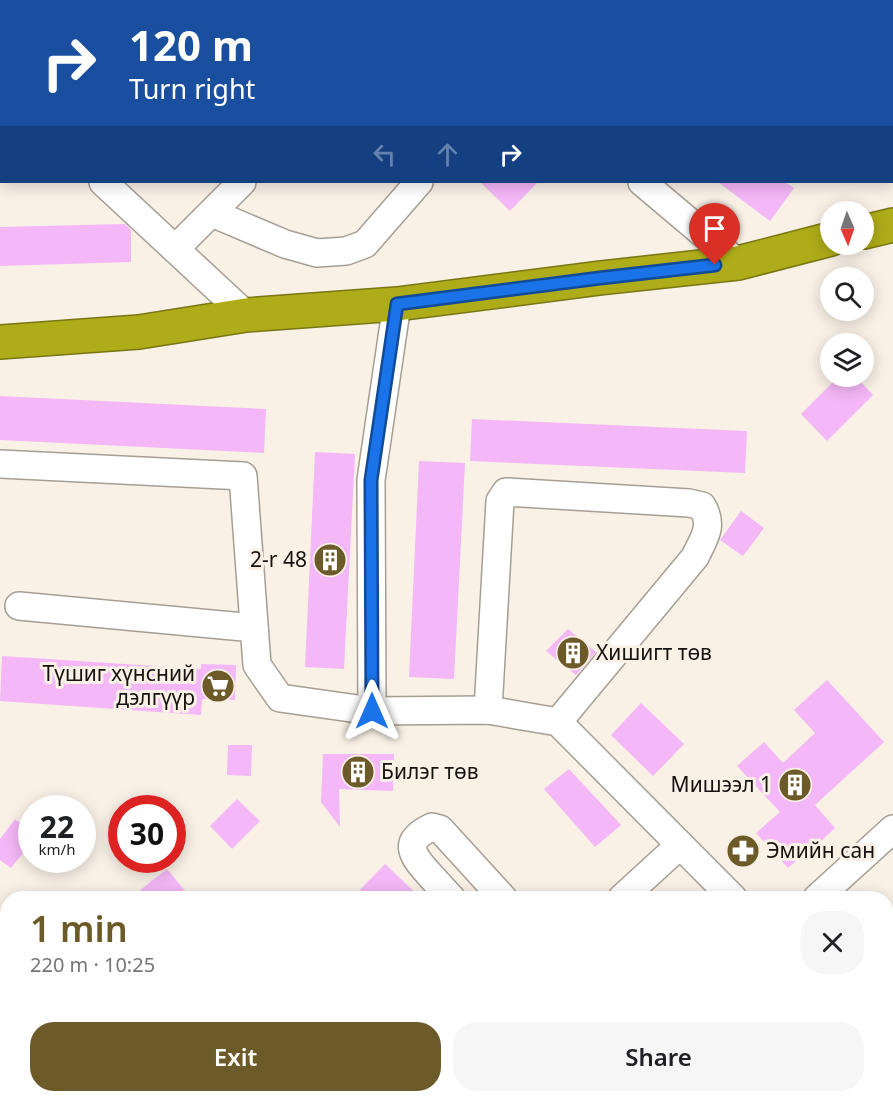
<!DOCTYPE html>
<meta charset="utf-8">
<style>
:root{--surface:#fff;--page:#f6f6f6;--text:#202124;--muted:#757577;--accent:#6c5b29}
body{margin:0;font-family:"Noto Sans",sans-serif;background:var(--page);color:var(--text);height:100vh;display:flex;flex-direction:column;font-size:22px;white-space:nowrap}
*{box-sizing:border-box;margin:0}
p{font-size:20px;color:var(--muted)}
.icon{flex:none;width:33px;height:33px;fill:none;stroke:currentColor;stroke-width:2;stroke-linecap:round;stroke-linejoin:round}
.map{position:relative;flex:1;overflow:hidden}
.panel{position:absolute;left:0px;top:891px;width:894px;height:212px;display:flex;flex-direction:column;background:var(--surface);border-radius:24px 24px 0 0;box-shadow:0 3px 15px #0003}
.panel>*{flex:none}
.banner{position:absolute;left:0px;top:0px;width:894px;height:183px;box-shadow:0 3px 15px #0003;background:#1a4fa0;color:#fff;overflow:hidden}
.needle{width:39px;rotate:178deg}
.tools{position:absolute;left:820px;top:201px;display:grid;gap:12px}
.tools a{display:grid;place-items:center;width:54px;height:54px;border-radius:50%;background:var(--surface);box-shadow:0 3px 15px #0003;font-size:30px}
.speed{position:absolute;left:18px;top:795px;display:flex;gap:12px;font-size:30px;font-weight:700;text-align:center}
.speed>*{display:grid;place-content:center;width:78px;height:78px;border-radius:50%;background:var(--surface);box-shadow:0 3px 15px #0003;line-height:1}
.speed small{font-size:15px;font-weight:400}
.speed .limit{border:9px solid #d22;background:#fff;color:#111}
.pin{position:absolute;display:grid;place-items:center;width:51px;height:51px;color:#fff;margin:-62px -26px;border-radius:50% 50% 50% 0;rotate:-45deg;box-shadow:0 0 6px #0007}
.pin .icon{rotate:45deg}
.me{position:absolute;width:66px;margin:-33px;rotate:0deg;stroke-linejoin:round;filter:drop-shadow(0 0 4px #0008)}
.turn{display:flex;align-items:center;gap:21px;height:126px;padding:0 30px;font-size:27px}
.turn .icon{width:78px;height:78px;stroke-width:2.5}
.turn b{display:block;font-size:42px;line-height:51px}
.lanes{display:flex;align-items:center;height:57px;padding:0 30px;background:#0003;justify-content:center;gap:30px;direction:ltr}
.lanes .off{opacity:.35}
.round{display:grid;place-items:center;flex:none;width:63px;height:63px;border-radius:24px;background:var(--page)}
.head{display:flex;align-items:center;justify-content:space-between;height:102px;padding:0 30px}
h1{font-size:36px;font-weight:600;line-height:45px;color:var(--accent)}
.button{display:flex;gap:12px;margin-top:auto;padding:12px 30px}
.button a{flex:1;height:69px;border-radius:24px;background:var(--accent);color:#fff;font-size:24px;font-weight:600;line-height:69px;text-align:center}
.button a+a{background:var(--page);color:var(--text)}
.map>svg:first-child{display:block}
.building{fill:#f4b7f7}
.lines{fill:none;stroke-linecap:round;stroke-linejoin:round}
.minor-casing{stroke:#a59e94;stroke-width:30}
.highway-casing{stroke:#797615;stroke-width:36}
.minor{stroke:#fff;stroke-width:27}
.highway{stroke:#afac19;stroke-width:33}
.route-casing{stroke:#114b97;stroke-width:15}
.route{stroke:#1a73e8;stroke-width:10}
.labels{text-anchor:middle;stroke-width:6;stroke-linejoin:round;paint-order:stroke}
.poi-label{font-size:21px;fill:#14110e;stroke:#f9f1e6;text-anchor:end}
</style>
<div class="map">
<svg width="893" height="1102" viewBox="0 0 893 1102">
<rect width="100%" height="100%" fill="#f9f1e6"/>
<g class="building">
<polygon points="480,182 538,182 510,211"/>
<polygon points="718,182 785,182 794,188 770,221"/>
<polygon points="125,224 131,230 131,262 0,266 0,227"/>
<polygon points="839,376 855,376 873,395 827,441 801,414"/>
<polygon points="0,396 266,409 264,453 0,440"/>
<polygon points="472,419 747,431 745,473 470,461"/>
<polygon points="315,452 355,454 344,669 305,667"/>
<polygon points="419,461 465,463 454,679 409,677"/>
<polygon points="741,511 764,528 743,556 720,540"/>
<polygon points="568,629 596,652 576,675 546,651"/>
<polygon points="2,656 201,669 201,664 236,665 235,700 202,699 201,715 0,701"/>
<polygon points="827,680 884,742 815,805 835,828 817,845 815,843 788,868 756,833 780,812 737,766 764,742 783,763 815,733 794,710"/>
<polygon points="641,703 684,744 653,776 611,735"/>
<polygon points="228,745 252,745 251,776 227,775"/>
<polygon points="323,754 394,754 393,791 339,789 340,827 321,802"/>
<polygon points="569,769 621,825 595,847 544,789"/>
<polygon points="237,799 260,821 232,849 210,826"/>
<polygon points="15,819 32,832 32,842 11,868 0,860 0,839"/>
<polygon points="748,836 760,849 740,867 727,853"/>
<polygon points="385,864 421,898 352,898"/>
<polygon points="167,869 191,898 130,898"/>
</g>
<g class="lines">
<defs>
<g id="minor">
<polyline points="427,0 429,2"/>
<polyline points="0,86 2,87"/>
<polyline points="103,182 246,315"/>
<polyline points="642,182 738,263"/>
<polyline points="212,213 285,244 317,253 346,251 365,244 419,182"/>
<polyline points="175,249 242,182"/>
<polyline points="397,304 371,480 372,711 488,710 558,722 733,898"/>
<polyline points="0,464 243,476 257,665 280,698 372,711"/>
<polyline points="19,606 254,628"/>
<path d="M 488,710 L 500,501 L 506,492 L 689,503 L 702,506 C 714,526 704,538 695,557 L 558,722"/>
<path d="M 451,898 C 444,890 436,882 429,874 C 411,854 402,841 432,827 L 440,829 L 503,898"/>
<polyline points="622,898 680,845"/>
<polyline points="817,898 893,829"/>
<polyline points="886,1075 893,1083"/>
<polyline points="435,1095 442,1102"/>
<polyline points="400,1102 407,1095"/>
<polyline points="597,1102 604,1095"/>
<polyline points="719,1102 728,1095"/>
</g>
<g id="highway">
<polyline points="864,232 893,225"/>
<polyline points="0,342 139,332 246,315 397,304 600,278 738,263 831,239"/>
</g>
</defs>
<use href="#minor" class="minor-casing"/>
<use href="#highway" class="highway-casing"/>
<use href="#minor" class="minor"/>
<use href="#highway" class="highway"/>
</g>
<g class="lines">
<defs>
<polyline id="route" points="372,711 371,480 397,304 600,278 715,265"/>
</defs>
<use href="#route" class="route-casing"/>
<use href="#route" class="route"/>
</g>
<defs>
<symbol id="building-disc" viewBox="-11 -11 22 22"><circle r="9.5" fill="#6c5b29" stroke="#f9f1e6"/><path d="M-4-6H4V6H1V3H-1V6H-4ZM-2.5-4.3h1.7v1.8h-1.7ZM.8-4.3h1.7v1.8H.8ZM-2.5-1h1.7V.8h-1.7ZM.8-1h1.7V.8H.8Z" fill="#fff"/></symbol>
<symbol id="supermarket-disc" viewBox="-11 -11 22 22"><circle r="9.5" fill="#6c5b29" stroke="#f9f1e6"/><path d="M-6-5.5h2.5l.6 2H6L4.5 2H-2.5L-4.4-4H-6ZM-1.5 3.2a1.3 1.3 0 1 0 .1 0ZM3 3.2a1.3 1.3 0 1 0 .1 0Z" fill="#fff"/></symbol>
<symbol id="pharmacy-disc" viewBox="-11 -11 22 22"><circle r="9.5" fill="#6c5b29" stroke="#f9f1e6"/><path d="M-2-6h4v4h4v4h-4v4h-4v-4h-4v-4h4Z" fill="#fff"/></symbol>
</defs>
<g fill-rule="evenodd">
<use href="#building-disc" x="311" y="541" width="38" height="38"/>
<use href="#building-disc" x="554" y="634" width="38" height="38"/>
<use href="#supermarket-disc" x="199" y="667" width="38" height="38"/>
<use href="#building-disc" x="339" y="753" width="38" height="38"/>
<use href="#building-disc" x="776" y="766" width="38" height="38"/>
<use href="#pharmacy-disc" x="724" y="832" width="38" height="38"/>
</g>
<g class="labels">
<g class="poi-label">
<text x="307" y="567">2-r 48</text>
<text x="596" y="660" text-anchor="start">Хишигт төв</text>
<text x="195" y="681">Түшиг хүнсний<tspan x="195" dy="24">дэлгүүр</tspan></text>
<text x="381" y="779" text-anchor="start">Билэг төв</text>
<text x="772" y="792">Мишээл 1</text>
<text x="766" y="858" text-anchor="start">Эмийн сан</text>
</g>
</g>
</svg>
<div class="tools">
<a><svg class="needle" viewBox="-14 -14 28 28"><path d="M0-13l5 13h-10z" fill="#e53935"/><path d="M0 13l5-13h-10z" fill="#757577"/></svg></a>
<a><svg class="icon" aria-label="search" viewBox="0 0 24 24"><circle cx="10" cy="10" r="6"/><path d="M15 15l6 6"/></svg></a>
<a><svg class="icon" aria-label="layers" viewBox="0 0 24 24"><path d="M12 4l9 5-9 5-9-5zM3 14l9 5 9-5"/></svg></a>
</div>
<div class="speed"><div>22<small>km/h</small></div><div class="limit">30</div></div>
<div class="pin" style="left:715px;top:265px;background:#d93025"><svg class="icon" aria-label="arrive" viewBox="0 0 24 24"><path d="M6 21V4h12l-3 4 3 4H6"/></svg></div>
<svg class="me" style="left:372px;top:711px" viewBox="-20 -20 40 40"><path d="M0-17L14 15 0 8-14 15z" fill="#1a73e8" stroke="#fff" stroke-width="4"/></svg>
<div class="banner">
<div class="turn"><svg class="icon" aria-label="right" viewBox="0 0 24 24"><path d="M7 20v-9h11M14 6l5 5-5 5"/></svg><div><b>120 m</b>Turn right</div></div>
<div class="lanes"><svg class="icon off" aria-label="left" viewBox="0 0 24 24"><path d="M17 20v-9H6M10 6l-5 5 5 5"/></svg><svg class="icon off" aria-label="ahead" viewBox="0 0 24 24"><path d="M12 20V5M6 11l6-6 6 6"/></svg><svg class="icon" aria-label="right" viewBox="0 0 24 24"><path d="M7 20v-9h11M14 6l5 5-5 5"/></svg></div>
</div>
<section class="panel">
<div class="head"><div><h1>1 min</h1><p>220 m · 10:25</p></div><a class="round"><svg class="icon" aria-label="close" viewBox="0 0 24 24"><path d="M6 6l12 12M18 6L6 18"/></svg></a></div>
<div class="button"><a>Exit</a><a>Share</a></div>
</section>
</div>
